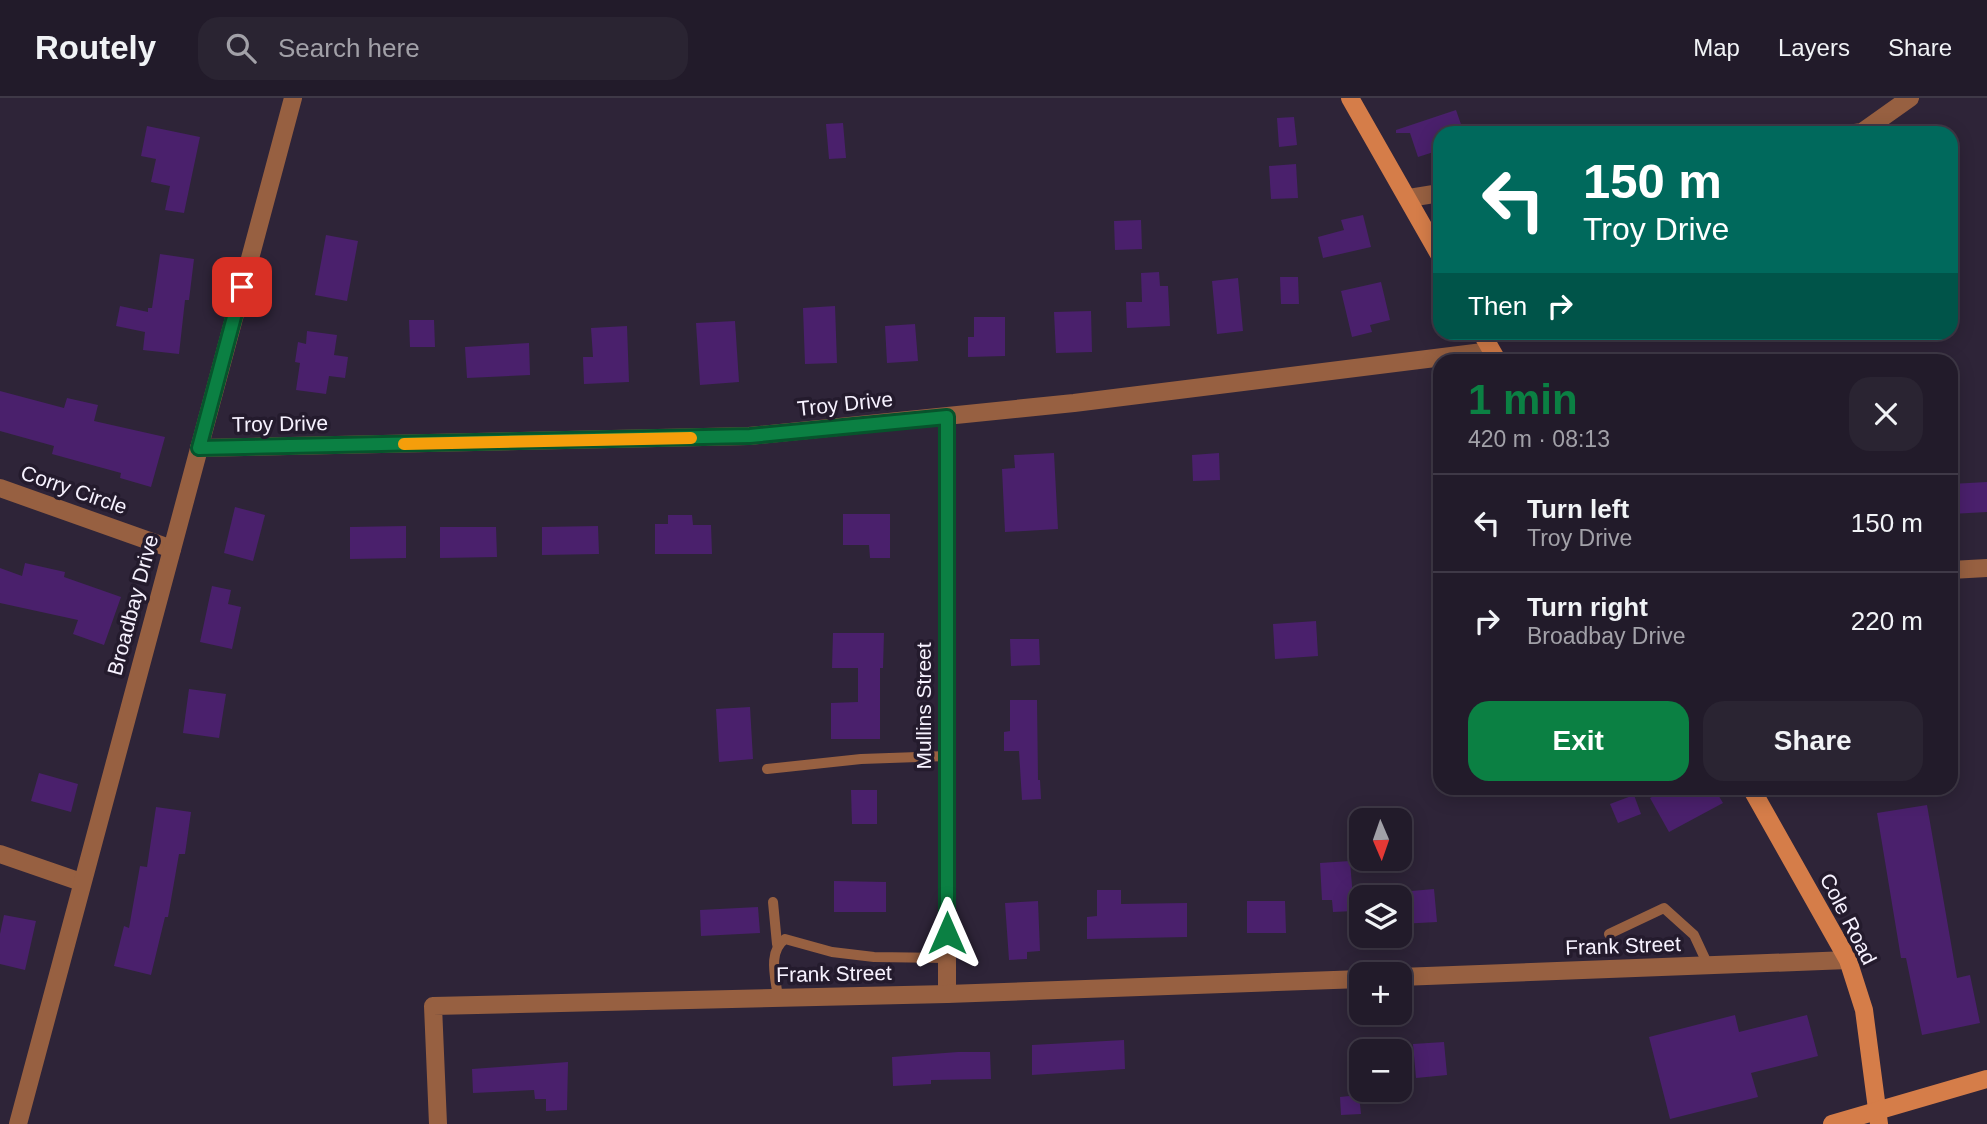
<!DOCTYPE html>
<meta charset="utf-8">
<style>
:root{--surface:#221b2a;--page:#2a2432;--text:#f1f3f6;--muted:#a2a1a8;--line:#3f3947;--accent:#0b8043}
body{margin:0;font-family:Arial,sans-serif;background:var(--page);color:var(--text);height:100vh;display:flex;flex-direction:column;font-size:26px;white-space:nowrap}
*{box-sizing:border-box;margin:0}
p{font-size:23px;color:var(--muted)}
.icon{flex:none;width:38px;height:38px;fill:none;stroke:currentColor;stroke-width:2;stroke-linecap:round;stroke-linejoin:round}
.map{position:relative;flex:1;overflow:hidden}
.side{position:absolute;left:1433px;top:256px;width:525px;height:441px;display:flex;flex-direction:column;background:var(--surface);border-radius:21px;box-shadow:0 4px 18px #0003,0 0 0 2px var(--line)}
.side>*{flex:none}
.hud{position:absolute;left:1433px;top:28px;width:525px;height:214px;border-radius:21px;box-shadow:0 4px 18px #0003,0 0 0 2px var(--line);background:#00695c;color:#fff;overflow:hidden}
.needle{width:46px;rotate:178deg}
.controls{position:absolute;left:1349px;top:710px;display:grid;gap:14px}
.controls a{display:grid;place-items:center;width:63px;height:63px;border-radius:14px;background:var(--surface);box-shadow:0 4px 18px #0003,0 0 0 2px var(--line);font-size:35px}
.pin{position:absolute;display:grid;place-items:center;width:60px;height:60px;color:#fff;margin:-30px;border-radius:14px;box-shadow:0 4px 10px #0006}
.me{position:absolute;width:77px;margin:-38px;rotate:0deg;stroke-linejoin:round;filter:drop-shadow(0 0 5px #0008)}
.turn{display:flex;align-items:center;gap:24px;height:147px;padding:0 35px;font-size:32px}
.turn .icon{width:91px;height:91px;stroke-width:2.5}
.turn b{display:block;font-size:49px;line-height:60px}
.then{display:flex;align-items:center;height:66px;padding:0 35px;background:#0003;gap:14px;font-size:26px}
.round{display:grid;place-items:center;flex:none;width:74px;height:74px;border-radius:21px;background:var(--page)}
.head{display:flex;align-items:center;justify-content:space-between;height:119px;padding:0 35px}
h1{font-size:42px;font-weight:700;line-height:52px;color:var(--accent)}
.primary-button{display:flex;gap:14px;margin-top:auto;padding:14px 35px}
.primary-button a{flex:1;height:80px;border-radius:21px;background:var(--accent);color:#fff;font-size:28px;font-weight:700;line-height:80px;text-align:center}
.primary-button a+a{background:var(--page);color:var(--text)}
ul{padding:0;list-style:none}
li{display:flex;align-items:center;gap:21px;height:98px;padding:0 35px;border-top:2px solid var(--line)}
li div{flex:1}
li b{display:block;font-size:26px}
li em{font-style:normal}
header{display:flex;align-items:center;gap:42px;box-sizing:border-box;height:98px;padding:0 35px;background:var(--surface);border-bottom:2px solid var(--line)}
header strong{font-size:33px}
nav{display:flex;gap:38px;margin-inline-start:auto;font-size:24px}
.search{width:490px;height:63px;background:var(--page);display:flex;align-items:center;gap:18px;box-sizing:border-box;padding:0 24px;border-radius:21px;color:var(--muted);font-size:26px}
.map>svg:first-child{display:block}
.building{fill:#4a206c}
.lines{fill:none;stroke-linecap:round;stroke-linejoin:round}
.lane{stroke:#976041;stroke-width:10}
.street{stroke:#976041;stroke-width:18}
.secondary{stroke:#d57d49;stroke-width:18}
.route-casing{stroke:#07532c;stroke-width:18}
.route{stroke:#0b8043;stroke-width:12}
.slow{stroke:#f59e0b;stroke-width:12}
.labels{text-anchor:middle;stroke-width:7;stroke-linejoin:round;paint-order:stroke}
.street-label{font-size:21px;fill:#f7f2ff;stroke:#241b2d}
</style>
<header>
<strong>Routely</strong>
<div class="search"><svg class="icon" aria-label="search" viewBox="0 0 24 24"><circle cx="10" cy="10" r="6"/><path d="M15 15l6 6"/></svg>Search here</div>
<nav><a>Map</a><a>Layers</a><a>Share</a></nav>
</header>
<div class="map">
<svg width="1987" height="1026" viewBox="0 0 1987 1026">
<rect width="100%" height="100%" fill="#2e2438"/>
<g class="building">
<polygon points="1456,12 1464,35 1440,35 1440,52 1418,59 1410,35 1396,35 1396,32"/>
<polygon points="1294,19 1297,47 1279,49 1277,20"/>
<polygon points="843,25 846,60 829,61 826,26"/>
<polygon points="147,28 200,39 184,115 165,112 170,88 151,84 156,61 141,58"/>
<polygon points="1296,66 1298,100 1271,101 1269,68"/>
<polygon points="1363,117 1371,149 1323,160 1318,139 1344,132 1341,122"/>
<polygon points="1141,122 1142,151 1115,152 1114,123"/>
<polygon points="326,137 358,143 347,203 315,197"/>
<polygon points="160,156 194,161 189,202 185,202 179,256 143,252 145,234 116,228 120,208 148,214 148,210 152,210"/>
<polygon points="1159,174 1160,188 1168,188 1170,228 1127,230 1126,204 1142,204 1141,175"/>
<polygon points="1280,179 1298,179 1299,206 1281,206"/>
<polygon points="1238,180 1243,233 1217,236 1212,183"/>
<polygon points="1381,184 1390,222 1370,227 1372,234 1352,239 1341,193"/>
<polygon points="835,208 837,265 805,266 803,210"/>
<polygon points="1091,213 1092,254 1056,255 1054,214"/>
<polygon points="974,219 1005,219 1005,258 968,259 968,239 974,239"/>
<polygon points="409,222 434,222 435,249 410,249"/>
<polygon points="735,223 739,284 700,287 696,225"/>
<polygon points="915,226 918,263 887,265 885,228"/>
<polygon points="627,228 629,284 584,286 583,259 593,259 591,230"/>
<polygon points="307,233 337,237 334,257 348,259 345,280 329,278 326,296 296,292 300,265 295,264 298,244 306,246"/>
<polygon points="529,245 530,277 467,280 465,249"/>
<polygon points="0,293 64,310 67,300 98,307 94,323 165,339 151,389 120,380 121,375 52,356 54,348 0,333"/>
<polygon points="1054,355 1058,431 1005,434 1002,371 1015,370 1014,357"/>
<polygon points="1219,355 1220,382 1193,383 1192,357"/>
<polygon points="1987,384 1987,414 1951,416 1951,386"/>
<polygon points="235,409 265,417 253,463 224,455"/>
<polygon points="843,416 890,416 890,460 870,460 869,447 843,447"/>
<polygon points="668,417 692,417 693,427 711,427 712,456 655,456 655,426 668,426"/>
<polygon points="406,428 406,460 350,461 350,429"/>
<polygon points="598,428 599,456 542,457 542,429"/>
<polygon points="440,429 496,429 497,459 440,460"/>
<polygon points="25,465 65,474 64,479 121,499 104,547 73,536 78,522 0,505 0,470 22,478"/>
<polygon points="212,488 231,492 228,506 241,509 232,551 200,544"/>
<polygon points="1316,523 1318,558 1275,561 1273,526"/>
<polygon points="833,535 884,535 883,570 880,570 880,641 831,641 831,605 858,604 858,570 832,570"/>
<polygon points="1010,541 1039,541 1040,567 1011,568"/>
<polygon points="189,591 226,596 219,640 183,635"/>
<polygon points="1010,602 1037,602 1038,682 1040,682 1041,701 1022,702 1019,653 1004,653 1004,634 1010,633"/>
<polygon points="750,609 753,661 719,664 716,611"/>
<polygon points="39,675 78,686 71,714 31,703"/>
<polygon points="1669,690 1714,690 1723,705 1669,734 1650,700"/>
<polygon points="851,692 877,692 877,726 852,726"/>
<polygon points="1634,697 1641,716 1618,725 1610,706"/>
<polygon points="1927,707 1957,880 1970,877 1980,925 1922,937 1906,860 1901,860 1877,715"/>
<polygon points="156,709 191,714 185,756 179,756 168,819 165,819 151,877 114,868 124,828 129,830 140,768 147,769"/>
<polygon points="1350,763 1354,813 1333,814 1332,802 1322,802 1320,765"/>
<polygon points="834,783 886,784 886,814 834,814"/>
<polygon points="1434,791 1437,824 1400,826 1400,794"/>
<polygon points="1097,792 1121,792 1121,806 1187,805 1187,839 1087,841 1087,819 1097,818"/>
<polygon points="1038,803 1040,853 1027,854 1027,861 1009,862 1005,805"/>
<polygon points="1247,803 1285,803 1286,835 1247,835"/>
<polygon points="758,809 760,835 701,838 700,812"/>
<polygon points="4,817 36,823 25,872 0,866 0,836"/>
<polygon points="1735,917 1739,934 1807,917 1818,958 1751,975 1758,999 1670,1021 1649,939"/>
<polygon points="1124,942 1125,971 1032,977 1032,947"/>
<polygon points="1444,944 1447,977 1416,980 1413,946"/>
<polygon points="958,954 990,954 991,981 931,982 931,986 893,988 892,959"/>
<polygon points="568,964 567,1012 546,1013 546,1001 535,1001 534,992 473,995 472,971"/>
<polygon points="1359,997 1361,1016 1341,1017 1340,999"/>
</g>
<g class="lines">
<g class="lane">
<polyline points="767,671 861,661 947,658"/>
<polyline points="773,804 777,846"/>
<polyline points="1609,836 1664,810 1694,837 1708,867"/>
<path d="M 778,900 C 776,881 767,854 785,841 L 832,854 L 874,859 L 947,860"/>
</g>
<g class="street">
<polyline points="1855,35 1862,34 1910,0"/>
<polyline points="1409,100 1440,95"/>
<polyline points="199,350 749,338 1074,305 1491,253"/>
<polyline points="0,390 172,451"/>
<polyline points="1951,472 1987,470"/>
<polyline points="0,756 81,784"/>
<polyline points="1400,879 1848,862"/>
<polyline points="947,896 947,319"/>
<polyline points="18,1026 293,0"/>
<polyline points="438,1026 433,908 947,896 1362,881"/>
</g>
<g class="secondary">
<polyline points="1350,0 1440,158"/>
<polyline points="1481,234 1497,262"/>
<polyline points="1751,690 1848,862 1864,912 1879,1026"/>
<polyline points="1832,1026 1987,981"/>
</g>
</g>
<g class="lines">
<defs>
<polyline id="route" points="242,189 199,350 750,338 947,319 947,835"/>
</defs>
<use href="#route" class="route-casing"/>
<use href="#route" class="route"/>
<polyline class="slow" points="404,346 691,340"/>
</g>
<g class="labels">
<g class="street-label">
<text transform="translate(845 306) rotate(-6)" y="7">Troy Drive</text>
<text transform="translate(280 326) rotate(-1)" y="7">Troy Drive</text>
<text transform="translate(74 392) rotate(19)" y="7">Corry Circle</text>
<text transform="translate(133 507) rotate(-75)" y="7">Broadbay Drive</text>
<text transform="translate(924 608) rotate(-90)" y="7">Mullins Street</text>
<text transform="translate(1848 821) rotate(63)" y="7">Cole Road</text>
<text transform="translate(1623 848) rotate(-2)" y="7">Frank Street</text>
<text transform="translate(834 876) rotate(-1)" y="7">Frank Street</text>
</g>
</g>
</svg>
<div class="controls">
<a><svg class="needle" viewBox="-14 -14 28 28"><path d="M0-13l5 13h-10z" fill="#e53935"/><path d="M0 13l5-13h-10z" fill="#a2a1a8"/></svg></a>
<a><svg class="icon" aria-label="layers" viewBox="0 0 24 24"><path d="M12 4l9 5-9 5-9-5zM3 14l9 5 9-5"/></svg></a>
<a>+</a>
<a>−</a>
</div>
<div class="pin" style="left:242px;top:189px;background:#d93025"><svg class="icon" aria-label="arrive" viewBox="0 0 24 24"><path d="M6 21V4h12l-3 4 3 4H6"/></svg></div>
<svg class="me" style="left:947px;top:835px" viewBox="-20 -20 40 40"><path d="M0-17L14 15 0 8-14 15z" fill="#0b8043" stroke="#fff" stroke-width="4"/></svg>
<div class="hud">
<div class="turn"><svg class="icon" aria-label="left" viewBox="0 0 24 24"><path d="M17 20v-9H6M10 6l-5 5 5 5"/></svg><div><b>150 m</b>Troy Drive</div></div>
<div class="then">Then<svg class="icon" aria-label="right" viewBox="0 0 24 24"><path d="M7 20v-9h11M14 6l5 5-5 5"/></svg></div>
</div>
<section class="side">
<div class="head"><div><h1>1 min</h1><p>420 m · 08:13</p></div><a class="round"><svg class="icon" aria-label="close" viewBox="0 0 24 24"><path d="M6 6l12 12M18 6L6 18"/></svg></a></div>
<ul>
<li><svg class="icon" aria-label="left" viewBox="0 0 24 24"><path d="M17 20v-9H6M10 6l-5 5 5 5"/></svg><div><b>Turn left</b><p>Troy Drive</p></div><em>150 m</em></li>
<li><svg class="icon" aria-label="right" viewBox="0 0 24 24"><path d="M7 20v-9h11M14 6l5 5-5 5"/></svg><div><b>Turn right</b><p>Broadbay Drive</p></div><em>220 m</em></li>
</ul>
<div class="primary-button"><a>Exit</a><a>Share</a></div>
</section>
</div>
